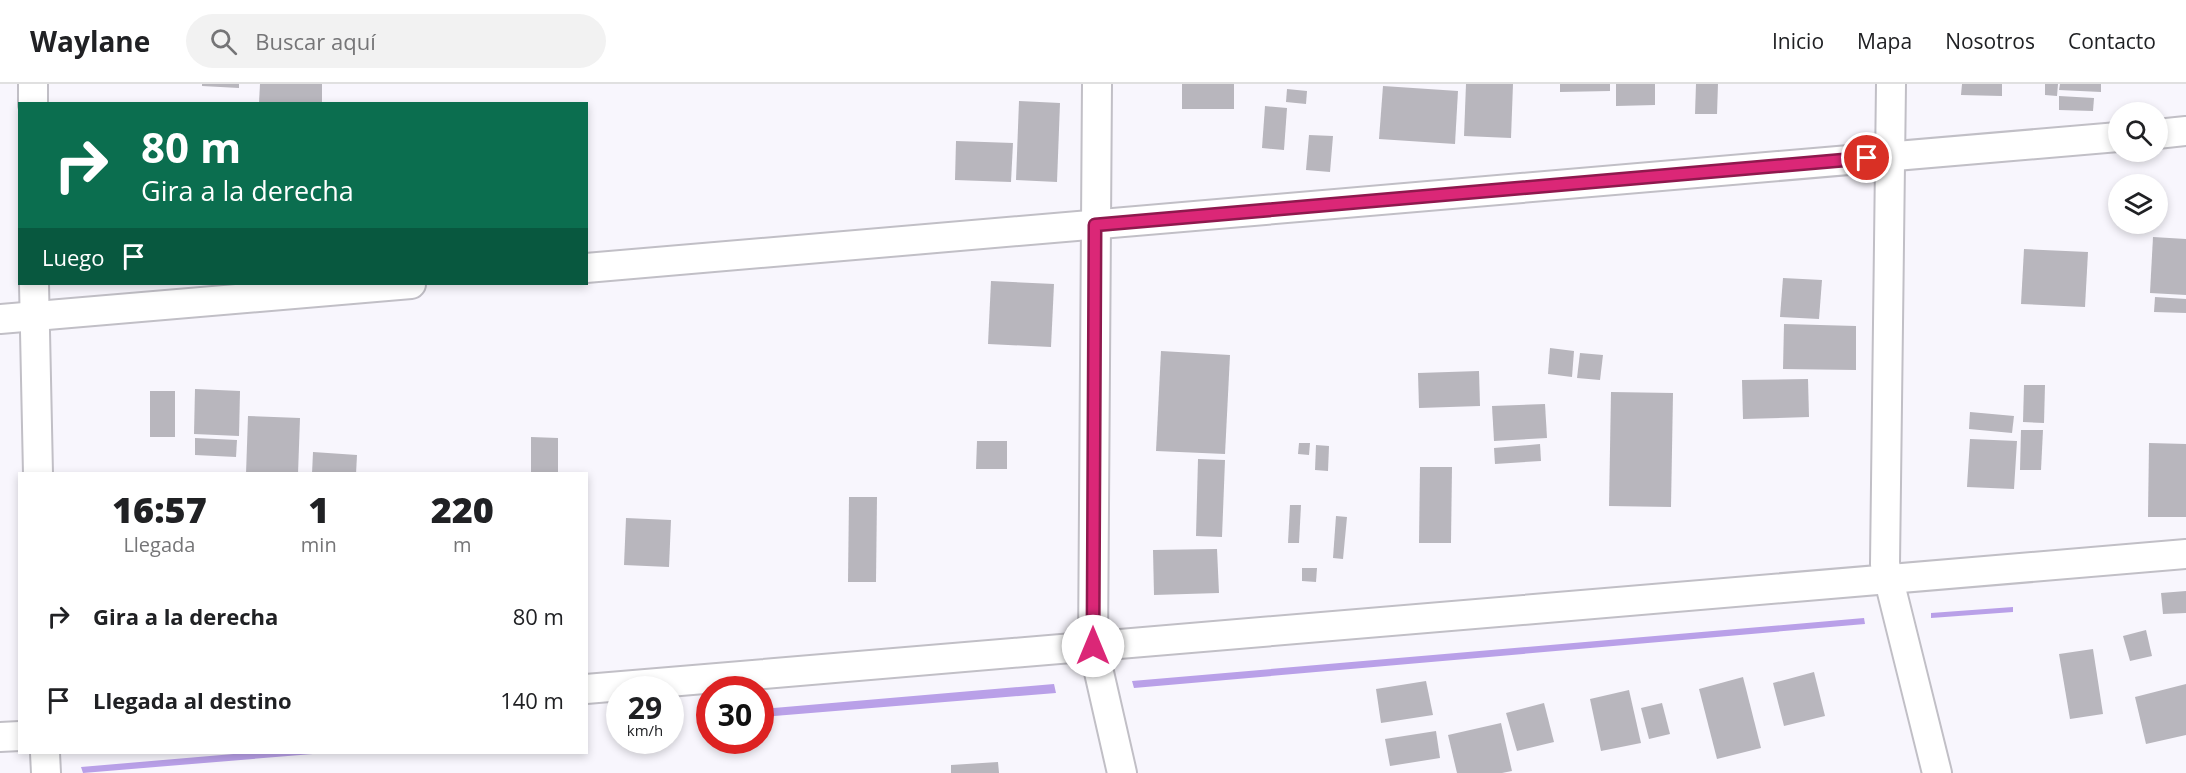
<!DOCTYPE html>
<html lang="es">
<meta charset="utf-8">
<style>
:root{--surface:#fff;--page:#f2f2f2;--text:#202124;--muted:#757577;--line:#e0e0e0}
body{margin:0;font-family:"Open Sans",sans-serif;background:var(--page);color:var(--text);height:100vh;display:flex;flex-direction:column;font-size:22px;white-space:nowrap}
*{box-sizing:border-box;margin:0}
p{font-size:20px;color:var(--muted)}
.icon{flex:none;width:33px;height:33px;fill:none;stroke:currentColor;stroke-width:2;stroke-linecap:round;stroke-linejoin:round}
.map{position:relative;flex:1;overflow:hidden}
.drawer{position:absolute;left:18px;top:388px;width:570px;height:282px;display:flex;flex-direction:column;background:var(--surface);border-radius:0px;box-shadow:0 3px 9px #0003}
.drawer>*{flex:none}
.top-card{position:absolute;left:18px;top:18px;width:570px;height:183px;border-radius:0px;box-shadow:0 3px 9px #0003;background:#0b6e4f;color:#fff;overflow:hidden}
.tools{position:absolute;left:2108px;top:18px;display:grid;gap:12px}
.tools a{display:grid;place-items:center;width:60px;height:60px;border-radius:50%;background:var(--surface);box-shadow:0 3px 9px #0003;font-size:30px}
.speed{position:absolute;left:606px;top:592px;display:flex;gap:12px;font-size:30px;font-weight:700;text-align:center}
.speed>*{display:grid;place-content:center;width:78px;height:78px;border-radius:50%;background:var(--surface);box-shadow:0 3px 9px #0003;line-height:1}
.speed small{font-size:15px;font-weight:400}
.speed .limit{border:9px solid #d22;background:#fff;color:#111}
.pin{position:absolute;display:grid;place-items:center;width:51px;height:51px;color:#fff;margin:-26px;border:3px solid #fff;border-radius:50%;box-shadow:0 2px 6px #0007}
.me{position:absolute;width:66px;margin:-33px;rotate:0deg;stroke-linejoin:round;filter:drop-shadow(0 0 4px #0008)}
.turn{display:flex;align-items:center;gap:21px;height:126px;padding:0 24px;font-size:27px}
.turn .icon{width:78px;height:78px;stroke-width:2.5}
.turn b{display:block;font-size:42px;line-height:51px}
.then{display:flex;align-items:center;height:57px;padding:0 24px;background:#0003;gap:12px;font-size:22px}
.eta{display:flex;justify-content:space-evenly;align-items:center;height:102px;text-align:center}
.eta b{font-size:36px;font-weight:800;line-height:42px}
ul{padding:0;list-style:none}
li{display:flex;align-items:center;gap:18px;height:84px;padding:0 24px}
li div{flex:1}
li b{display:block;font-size:22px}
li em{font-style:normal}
header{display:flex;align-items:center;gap:36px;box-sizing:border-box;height:84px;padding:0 30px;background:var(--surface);border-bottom:2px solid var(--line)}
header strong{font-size:28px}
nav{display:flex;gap:33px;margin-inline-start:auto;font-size:21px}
.search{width:420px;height:54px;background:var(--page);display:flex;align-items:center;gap:15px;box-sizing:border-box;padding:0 21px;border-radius:33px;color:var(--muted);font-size:22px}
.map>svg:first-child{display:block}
.water{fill:#b9a0e8}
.building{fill:#b8b6bd}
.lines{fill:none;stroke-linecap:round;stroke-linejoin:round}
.street-casing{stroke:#c1bfc6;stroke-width:32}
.street{stroke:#fff;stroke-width:28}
.route-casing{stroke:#8e194d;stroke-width:15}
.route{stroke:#db2777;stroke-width:10}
</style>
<header>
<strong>Waylane</strong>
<div class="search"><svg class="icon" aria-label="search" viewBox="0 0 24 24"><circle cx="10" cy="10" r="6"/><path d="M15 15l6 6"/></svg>Buscar aquí</div>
<nav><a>Inicio</a><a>Mapa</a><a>Nosotros</a><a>Contacto</a></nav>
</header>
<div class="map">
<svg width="2186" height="689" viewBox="0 0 2186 689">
<rect width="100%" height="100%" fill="#f8f6fd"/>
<g class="water">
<polygon points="2013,523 2013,528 1931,534 1931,529"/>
<polygon points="1864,534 1865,540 1134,604 1132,597"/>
<polygon points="1054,600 1056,609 761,633 761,625"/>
<polygon points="245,669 325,669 83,689 81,683"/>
</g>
<g class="building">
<polygon points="202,0 239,0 239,4 202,2"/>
<polygon points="260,0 322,0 322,20 259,19"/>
<rect x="1182" y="0" width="52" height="25"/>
<polygon points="1466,0 1513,0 1511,54 1464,52"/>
<polygon points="1560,0 1610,0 1610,7 1560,8"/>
<polygon points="1616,0 1655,0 1655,21 1616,22"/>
<polygon points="1696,0 1718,0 1717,30 1695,30"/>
<polygon points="1962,0 2002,0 2002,12 1961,11"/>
<polygon points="2045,0 2058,0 2057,12 2045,11"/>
<polygon points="2060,0 2101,0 2101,8 2059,6"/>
<polygon points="1383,2 1458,7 1455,60 1379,55"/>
<polygon points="1287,5 1307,7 1306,20 1286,18"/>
<polygon points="2059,12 2094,14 2093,27 2059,26"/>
<polygon points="1019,17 1060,19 1057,98 1016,96"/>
<polygon points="1265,22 1287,24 1284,66 1262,64"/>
<polygon points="1309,51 1333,52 1330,88 1306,86"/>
<polygon points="956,57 1013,59 1011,98 955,96"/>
<polygon points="2153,153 2186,155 2186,211 2150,209"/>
<polygon points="2024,165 2088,168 2085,223 2021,220"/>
<polygon points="1783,194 1822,196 1819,235 1780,233"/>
<polygon points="991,197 1054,200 1051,263 988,260"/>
<polygon points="2155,213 2186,215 2186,229 2154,228"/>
<polygon points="1784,240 1856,242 1856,286 1783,285"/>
<polygon points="1550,264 1574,267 1572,293 1548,290"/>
<polygon points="1161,267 1230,271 1225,370 1156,367"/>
<polygon points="1580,269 1603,271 1600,296 1577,294"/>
<polygon points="1479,287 1480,322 1419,324 1418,289"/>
<polygon points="1808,295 1809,333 1743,335 1742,296"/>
<polygon points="2024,301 2045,301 2044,339 2023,338"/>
<polygon points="195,305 240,307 239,352 194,350"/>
<rect x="150" y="307" width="25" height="46"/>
<polygon points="1611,308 1673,309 1671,423 1609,422"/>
<polygon points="1545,320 1547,354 1494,357 1492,322"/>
<polygon points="1970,328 2014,332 2012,349 1969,345"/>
<polygon points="248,332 300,334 298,390 246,390"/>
<polygon points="2021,346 2043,346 2041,386 2020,386"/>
<polygon points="531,353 558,354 558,390 531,390"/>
<polygon points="195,354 237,356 236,373 195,371"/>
<polygon points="1970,355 2017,357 2014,405 1967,403"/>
<polygon points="977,357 1007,357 1007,385 976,385"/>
<polygon points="1299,359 1310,359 1309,371 1298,370"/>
<polygon points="2149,359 2186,360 2186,433 2148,433"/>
<polygon points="1540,360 1541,377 1495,380 1494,364"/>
<polygon points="1316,361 1329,362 1328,387 1315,386"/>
<polygon points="313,368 357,371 356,390 312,390"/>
<polygon points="1198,375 1225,376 1222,453 1196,452"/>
<polygon points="1420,383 1452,383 1451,459 1419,459"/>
<polygon points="849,413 877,413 876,498 848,498"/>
<polygon points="1290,421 1301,421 1299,459 1288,459"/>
<polygon points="1336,432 1347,433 1343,475 1333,474"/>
<polygon points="626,434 671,436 669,483 624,481"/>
<polygon points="1217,465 1219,509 1154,511 1153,466"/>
<polygon points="1302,484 1317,484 1316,498 1302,497"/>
<polygon points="2186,507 2186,529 2163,530 2161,509"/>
<polygon points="2146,546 2152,572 2130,577 2123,552"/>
<polygon points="2093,565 2103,630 2070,635 2059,570"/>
<polygon points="1814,588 1825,632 1784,642 1773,599"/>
<polygon points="1743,593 1761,664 1717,675 1699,605"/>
<polygon points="1426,597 1433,631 1381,639 1376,605"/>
<polygon points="2186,600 2186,651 2146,660 2135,613"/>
<polygon points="1629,606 1641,659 1601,667 1590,615"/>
<polygon points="1544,619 1554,658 1517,667 1506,629"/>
<polygon points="1662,619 1670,650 1649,655 1641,624"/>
<polygon points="1501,639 1512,687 1502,689 1457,689 1448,651"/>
<polygon points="1436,647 1440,674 1390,682 1385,655"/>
<polygon points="998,678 999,689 951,689 951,681"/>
</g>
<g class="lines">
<defs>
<g id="street">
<polyline points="33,0 33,20"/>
<polyline points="1097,0 1093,562 1122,689"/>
<polyline points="1891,0 1885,480 1937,689"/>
<polyline points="2157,50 2186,47"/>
<polyline points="586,184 2118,53"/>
<polyline points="34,200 38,390"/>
<polyline points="0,235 411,200"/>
<polyline points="586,605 2186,470"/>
<polyline points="0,653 20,652"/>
<polyline points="45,669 46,689"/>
</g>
</defs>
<use href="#street" class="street-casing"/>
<use href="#street" class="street"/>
</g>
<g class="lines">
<defs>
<polyline id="route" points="1093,562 1095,141 1867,74"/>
</defs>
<use href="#route" class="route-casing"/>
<use href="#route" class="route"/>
</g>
</svg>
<div class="tools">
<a><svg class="icon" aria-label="search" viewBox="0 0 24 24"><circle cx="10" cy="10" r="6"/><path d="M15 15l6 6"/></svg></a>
<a><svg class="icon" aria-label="layers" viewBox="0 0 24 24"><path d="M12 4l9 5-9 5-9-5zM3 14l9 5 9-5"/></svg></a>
</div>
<div class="speed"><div>29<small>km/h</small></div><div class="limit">30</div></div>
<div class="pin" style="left:1867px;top:74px;background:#d93025"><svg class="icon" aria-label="arrive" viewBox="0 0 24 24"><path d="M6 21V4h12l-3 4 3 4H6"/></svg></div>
<svg class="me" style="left:1093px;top:562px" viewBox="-20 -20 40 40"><circle r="19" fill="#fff"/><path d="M0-13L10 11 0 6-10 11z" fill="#db2777"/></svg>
<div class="top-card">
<div class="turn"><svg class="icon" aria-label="right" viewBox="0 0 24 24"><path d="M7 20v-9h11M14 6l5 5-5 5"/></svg><div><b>80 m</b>Gira a la derecha</div></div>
<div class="then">Luego<svg class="icon" aria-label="arrive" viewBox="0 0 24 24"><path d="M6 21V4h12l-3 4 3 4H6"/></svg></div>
</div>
<section class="drawer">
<div class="eta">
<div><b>16:57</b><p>Llegada</p></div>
<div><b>1</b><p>min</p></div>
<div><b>220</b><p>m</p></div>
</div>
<ul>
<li><svg class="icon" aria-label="right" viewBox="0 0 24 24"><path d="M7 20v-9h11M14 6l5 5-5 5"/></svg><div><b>Gira a la derecha</b></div><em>80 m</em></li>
<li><svg class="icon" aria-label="arrive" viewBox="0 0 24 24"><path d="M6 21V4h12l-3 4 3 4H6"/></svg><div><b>Llegada al destino</b></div><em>140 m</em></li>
</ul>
</section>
</div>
